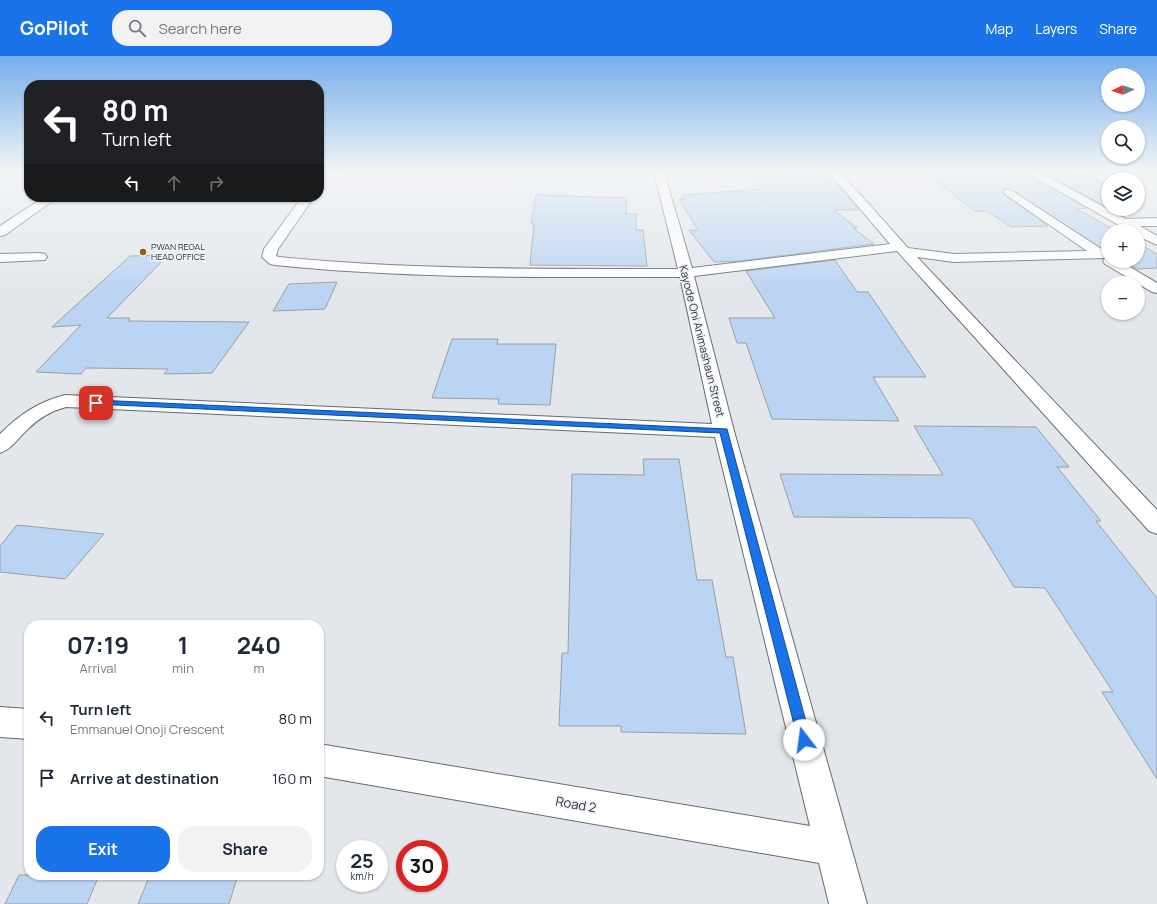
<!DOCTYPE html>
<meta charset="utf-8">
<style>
:root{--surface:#fff;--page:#f2f2f3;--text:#1f2937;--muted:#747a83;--accent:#1a73e8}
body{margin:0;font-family:Manrope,sans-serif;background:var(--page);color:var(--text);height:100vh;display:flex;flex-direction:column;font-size:15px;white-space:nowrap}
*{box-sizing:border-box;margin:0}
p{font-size:13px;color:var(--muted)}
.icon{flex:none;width:22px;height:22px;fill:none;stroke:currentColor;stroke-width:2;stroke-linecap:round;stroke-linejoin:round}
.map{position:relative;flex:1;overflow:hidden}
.details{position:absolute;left:24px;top:564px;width:300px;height:260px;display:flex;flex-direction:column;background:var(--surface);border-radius:16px;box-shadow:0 1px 3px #0004}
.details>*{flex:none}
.banner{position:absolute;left:24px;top:24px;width:300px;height:122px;border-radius:16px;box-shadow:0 1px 3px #0004;background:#202124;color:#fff;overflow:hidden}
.needle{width:26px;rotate:266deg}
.fabs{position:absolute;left:1101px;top:12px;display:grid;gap:8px}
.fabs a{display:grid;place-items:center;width:44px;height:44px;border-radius:50%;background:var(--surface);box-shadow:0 1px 3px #0004;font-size:20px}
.speed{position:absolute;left:336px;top:784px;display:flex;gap:8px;font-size:20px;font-weight:700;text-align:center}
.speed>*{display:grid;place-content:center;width:52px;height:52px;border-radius:50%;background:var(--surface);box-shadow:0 1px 3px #0004;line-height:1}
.speed small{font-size:10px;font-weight:400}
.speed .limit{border:6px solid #d22;background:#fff;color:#111}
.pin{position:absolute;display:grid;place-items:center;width:34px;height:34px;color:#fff;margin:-17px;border-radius:8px;box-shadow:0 2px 6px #0006}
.me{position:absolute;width:44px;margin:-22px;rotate:345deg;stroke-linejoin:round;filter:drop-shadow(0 0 3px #0008)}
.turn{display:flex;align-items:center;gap:14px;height:84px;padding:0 12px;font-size:18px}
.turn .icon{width:52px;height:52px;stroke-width:2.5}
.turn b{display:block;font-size:28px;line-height:34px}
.lanes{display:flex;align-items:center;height:38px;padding:0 12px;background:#0003;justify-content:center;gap:20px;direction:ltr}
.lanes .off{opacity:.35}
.eta{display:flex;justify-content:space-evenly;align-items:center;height:68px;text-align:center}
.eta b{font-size:24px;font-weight:700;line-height:28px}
.cta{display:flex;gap:8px;margin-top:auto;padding:8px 12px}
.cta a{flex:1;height:46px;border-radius:16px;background:var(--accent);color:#fff;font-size:16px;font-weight:700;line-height:46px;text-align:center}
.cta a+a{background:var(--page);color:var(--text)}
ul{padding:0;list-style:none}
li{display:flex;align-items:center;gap:12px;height:60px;padding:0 12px}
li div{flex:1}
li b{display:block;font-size:15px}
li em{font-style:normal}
header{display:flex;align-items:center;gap:24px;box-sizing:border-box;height:56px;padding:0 20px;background:var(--accent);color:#fff}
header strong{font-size:19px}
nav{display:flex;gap:22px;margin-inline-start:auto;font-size:14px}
.search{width:280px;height:36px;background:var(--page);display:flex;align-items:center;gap:10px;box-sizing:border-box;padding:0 14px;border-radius:16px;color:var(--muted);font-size:15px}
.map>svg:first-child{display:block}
.building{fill:#bbd4f3;stroke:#9a9ea2}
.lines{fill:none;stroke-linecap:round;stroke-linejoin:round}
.minor-casing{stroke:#66696d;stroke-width:2}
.highway-casing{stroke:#66696d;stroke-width:2}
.minor{fill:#fff;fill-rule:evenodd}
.highway{fill:#fff;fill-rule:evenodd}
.route{fill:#1a73e8;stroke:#114b97}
.poi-dot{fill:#91610f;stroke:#f0f4f9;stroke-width:1.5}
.labels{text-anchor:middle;stroke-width:3;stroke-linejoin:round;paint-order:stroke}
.far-poi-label{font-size:9px;fill:#303133;stroke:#f0f4f9;text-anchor:start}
.street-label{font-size:11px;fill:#303133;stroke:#f0f4f9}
.near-street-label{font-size:13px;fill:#303133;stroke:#f0f4f9}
</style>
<header>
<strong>GoPilot</strong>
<div class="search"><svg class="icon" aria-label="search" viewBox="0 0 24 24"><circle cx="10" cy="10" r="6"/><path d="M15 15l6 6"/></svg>Search here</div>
<nav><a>Map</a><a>Layers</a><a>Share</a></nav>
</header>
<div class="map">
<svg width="1157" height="848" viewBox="0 0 1157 848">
<rect width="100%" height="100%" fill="#e3e7ec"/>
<g class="building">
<polygon points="787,116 819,116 839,130 859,154 834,154 857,172 853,172 874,188 740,205 714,206 689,174 698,174 679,143 685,143 682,139 763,133 747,119"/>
<polygon points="924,116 1007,116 1016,121 1032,121 1087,152 1077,153 1116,175 1108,175 1108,197 1009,132 1004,133 1002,137 1048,170 1011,171 987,155 975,155"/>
<polygon points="1087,119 1108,130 1108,152 1050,120"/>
<polygon points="536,139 627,142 626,158 636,158 636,174 643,174 647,210 530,209 534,168 531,168"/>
<polygon points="1138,187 1157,198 1157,212 1137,213 1123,205 1138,205"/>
<polygon points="168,199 107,262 130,262 128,265 249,266 212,317 164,318 168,313 86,312 81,318 36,316 81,269 52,271 130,200"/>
<polygon points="835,204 857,236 868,236 926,321 873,321 899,365 772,363 746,287 737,287 729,262 775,262 746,215"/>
<polygon points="337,226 325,253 273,255 289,228"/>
<polygon points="452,283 498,283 497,288 556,288 550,349 498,348 499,343 432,342"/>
<polygon points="914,370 1036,371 1069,411 1057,411 1101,465 1096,465 1157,542 1157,723 1102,636 1113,636 1045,532 1014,531 973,464 970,462 794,461 780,418 943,419"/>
<polygon points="643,403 679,403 697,524 712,524 726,601 733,601 746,678 621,676 621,670 559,670 562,597 568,597 572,418 644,419"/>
<polygon points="17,469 104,478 65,523 0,516 0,490"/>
<polygon points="19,819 99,819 87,848 5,848"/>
<polygon points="150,819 238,819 229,848 138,848"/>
</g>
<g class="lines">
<defs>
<g id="minor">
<polygon points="319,116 359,116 354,119 319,122"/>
<path d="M 654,116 L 664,116 L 692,212 L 890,188 L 829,116 L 840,116 L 908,192 L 954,198 L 1087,195 L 1005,138 L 1003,136 L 1005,134 L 1009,133 L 1106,196 L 1108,205 L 1120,205 L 1157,227 L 1157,237 L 1152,236 L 1105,208 L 1103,205 L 1105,202 L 954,206 L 917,201 L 1157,454 L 1157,478 L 1149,475 L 897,195 L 694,220 L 734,375 L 867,848 L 829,848 L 819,807 L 319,720 L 319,688 L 810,770 L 715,381 L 66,351 C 51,355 39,362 28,373 C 19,381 12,393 0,397 L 0,378 C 20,358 38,346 65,339 L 712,368 L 680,221 C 545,221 410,223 275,209 L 270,208 L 262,201 L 264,193 L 302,141 L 314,141 L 278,193 L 276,200 L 279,201 C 411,214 544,213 678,213 Z"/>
<polygon points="1026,116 1039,116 1126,163 1157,162 1157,170 1140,170 1157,180 1157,189 1138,180 1138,175 1129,175"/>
<polygon points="40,197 45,198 47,201 45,204 0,206 0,198"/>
<polygon points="0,651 29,653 29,683 0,681"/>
</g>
<polygon id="highway" points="44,141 58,141 5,179 0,180 0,170"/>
</defs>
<use href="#minor" class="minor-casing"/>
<use href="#highway" class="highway-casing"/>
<use href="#minor" class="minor"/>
<use href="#highway" class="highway"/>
</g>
<linearGradient id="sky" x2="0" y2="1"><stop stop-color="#74aeeb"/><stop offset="0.49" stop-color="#f2f4f6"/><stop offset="1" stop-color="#f2f4f6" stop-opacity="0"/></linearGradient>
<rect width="1157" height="235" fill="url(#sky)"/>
<polygon class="route" points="96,344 727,373 811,684 809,688 804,690 800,688 798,684 720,377 94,348 93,347"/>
<circle class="poi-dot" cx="143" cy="196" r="4"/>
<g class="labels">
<g class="far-poi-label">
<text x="151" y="194">PWAN REGAL<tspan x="151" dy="10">HEAD OFFICE</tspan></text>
</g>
<g class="street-label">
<text transform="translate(702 285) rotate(76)" y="4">Kayode Oni Animashaun Street</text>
</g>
<g class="near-street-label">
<text transform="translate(576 748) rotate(10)" y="5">Road 2</text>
</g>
</g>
</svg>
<div class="fabs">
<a><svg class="needle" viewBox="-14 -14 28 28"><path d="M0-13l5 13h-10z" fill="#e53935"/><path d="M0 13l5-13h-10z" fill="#747a83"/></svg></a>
<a><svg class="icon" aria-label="search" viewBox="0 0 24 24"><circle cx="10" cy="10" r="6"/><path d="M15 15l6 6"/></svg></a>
<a><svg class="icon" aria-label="layers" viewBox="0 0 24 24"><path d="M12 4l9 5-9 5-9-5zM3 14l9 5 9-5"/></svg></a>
<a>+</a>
<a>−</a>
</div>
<div class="speed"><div>25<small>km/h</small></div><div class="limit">30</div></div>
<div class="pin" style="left:96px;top:347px;background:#d93025"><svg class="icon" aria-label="arrive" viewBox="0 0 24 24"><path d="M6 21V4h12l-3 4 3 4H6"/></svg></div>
<svg class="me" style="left:804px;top:684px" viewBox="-20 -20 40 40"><circle r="19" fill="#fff"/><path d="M0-13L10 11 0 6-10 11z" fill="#1a73e8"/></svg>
<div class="banner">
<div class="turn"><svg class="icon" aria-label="left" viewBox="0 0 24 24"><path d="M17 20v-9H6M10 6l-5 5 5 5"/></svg><div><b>80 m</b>Turn left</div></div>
<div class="lanes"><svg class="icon" aria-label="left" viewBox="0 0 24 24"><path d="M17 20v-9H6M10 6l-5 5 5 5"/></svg><svg class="icon off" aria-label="ahead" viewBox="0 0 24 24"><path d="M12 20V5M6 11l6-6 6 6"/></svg><svg class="icon off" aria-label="right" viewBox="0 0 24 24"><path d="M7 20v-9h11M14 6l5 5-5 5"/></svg></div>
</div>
<section class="details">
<div class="eta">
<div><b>07:19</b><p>Arrival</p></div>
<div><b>1</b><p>min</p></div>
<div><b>240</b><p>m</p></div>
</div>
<ul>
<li><svg class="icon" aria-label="left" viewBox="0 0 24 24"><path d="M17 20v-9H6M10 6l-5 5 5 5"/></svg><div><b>Turn left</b><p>Emmanuel Onoji Crescent</p></div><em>80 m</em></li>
<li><svg class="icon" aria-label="arrive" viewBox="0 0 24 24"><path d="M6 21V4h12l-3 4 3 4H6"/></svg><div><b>Arrive at destination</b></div><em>160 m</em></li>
</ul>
<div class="cta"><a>Exit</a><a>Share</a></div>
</section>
</div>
